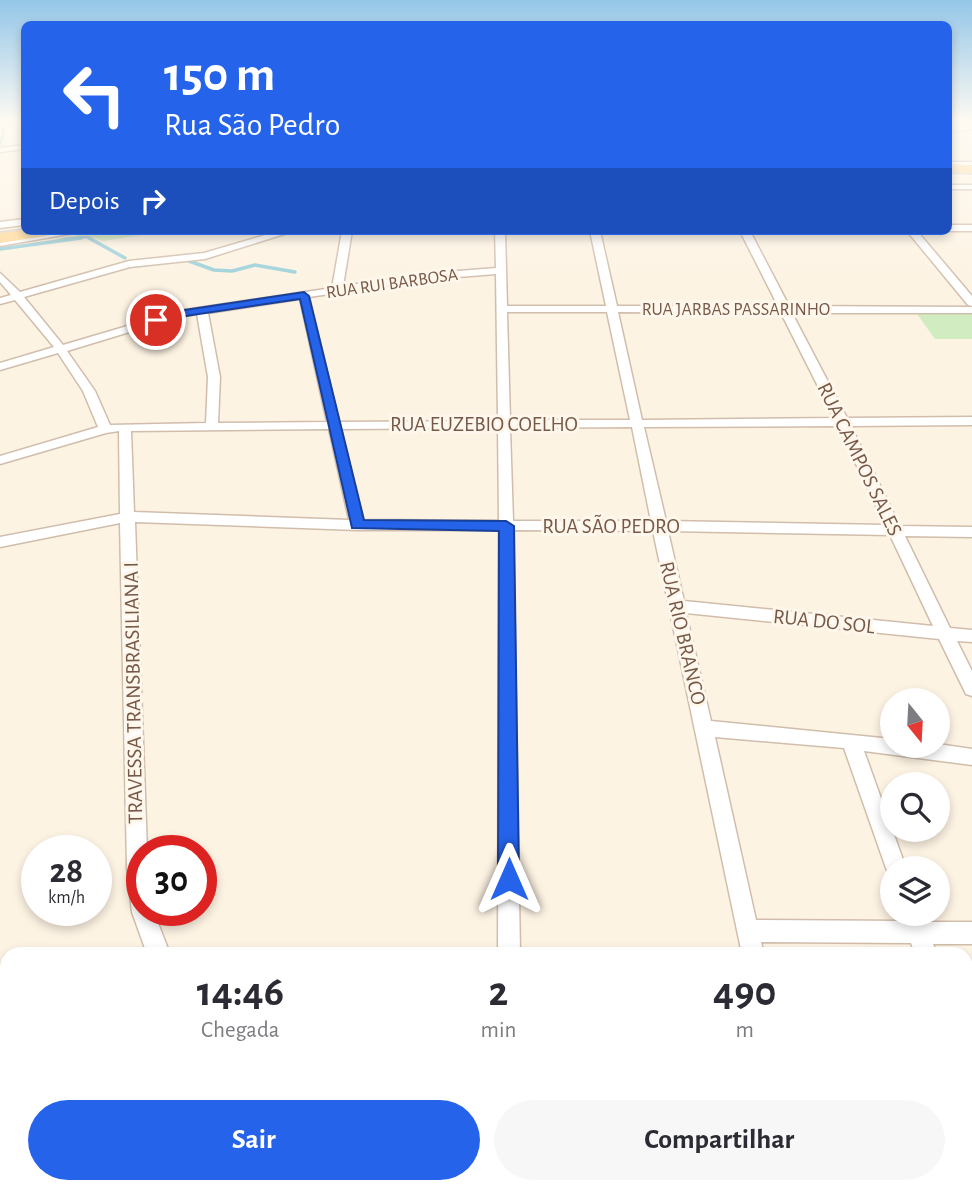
<!DOCTYPE html>
<html lang="pt">
<meta charset="utf-8">
<style>
:root{--surface:#fff;--page:#f7f7f7;--text:#2b2b33;--muted:#7c7c81;--accent:#2563eb}
body{margin:0;font-family:"Alegreya Sans",sans-serif;background:var(--page);color:var(--text);height:100vh;display:flex;flex-direction:column;font-size:26px;white-space:nowrap}
*{box-sizing:border-box;margin:0}
p{font-size:23px;color:var(--muted)}
.icon{flex:none;width:38px;height:38px;fill:none;stroke:currentColor;stroke-width:2;stroke-linecap:round;stroke-linejoin:round}
.map{position:relative;flex:1;overflow:hidden}
.side{position:absolute;left:0px;top:947px;width:973px;height:247px;display:flex;flex-direction:column;background:var(--surface);border-radius:21px 21px 0 0;box-shadow:0 4px 10px #0003}
.side>*{flex:none}
.top-card{position:absolute;left:21px;top:21px;width:931px;height:214px;border-radius:10px;box-shadow:0 4px 10px #0003;background:#2563eb;color:#fff;overflow:hidden}
.needle{width:46px;rotate:162deg}
.tools{position:absolute;left:880px;top:688px;display:grid;gap:14px}
.tools a{display:grid;place-items:center;width:70px;height:70px;border-radius:50%;background:var(--surface);box-shadow:0 4px 10px #0003;font-size:35px}
.speed{position:absolute;left:21px;top:835px;display:flex;gap:14px;font-size:35px;font-weight:700;text-align:center}
.speed>*{display:grid;place-content:center;width:91px;height:91px;border-radius:50%;background:var(--surface);box-shadow:0 4px 10px #0003;line-height:1}
.speed small{font-size:18px;font-weight:400}
.speed .limit{border:10px solid #d22;background:#fff;color:#111}
.pin{position:absolute;display:grid;place-items:center;width:60px;height:60px;color:#fff;margin:-30px;border:4px solid #fff;border-radius:50%;box-shadow:0 2px 7px #0007}
.me{position:absolute;width:77px;margin:-38px;rotate:0deg;stroke-linejoin:round;filter:drop-shadow(0 0 5px #0008)}
.turn{display:flex;align-items:center;gap:24px;height:147px;padding:0 28px;font-size:32px}
.turn .icon{width:91px;height:91px;stroke-width:2.5}
.turn b{display:block;font-size:49px;line-height:60px}
.then{display:flex;align-items:center;height:66px;padding:0 28px;background:#0003;gap:14px;font-size:26px}
.eta{display:flex;justify-content:space-evenly;align-items:center;height:119px;text-align:center}
.eta b{font-size:42px;font-weight:700;line-height:49px}
.button{display:flex;gap:14px;margin-top:auto;padding:14px 28px}
.button a{flex:1;height:80px;border-radius:42px;background:var(--accent);color:#fff;font-size:28px;font-weight:700;line-height:80px;text-align:center}
.button a+a{background:var(--page);color:var(--text)}
.map>svg:first-child{display:block}
.green{fill:#d2ecc1}
.lines{fill:none;stroke-linecap:round;stroke-linejoin:round}
.stream-far1{stroke:#9dd0da;stroke-width:2.5}
.stream{stroke:#9dd0da;stroke-width:3.5}
.street-casing{stroke:#d1bdac;stroke-width:3}
.primary-casing{stroke:#dcd4cf;stroke-width:4}
.street{fill:#fff;fill-rule:evenodd}
.primary{fill:#ffd999;fill-rule:evenodd}
.route{fill:#2563eb;stroke:#184099;stroke-width:2}
.labels{text-anchor:middle;stroke-width:6;stroke-linejoin:round;paint-order:stroke}
.far-street-label{font-size:18px;fill:#775948;stroke:#fff7eb}
.street-label{font-size:21px;fill:#775948;stroke:#fff7eb}
</style>
<div class="map">
<svg width="972" height="1193" viewBox="0 0 972 1193">
<rect width="100%" height="100%" fill="#fdf3e3"/>
<g class="green">
<polygon points="104,231 167,231 103,241 89,236 65,240 53,239"/>
<polygon points="917,314 972,314 972,339 935,339"/>
</g>
<g class="lines">
<g class="stream-far1">
<polyline points="0,145 4,132 2,130 15,120"/>
<polyline points="64,239 88,237 92,239"/>
</g>
<g class="stream">
<polyline points="89,238 125,258"/>
<polyline points="0,249 81,238"/>
<polyline points="189,261 214,270 232,271 255,265 295,272"/>
</g>
<defs>
<g id="street">
<polygon points="972,125 972,129 948,132 948,128"/>
<polygon points="24,145 24,149 0,152 0,148"/>
<rect x="948" y="162" width="24" height="4"/>
<rect x="948" y="185" width="24" height="4"/>
<polygon points="24,219 24,225 0,228 0,222"/>
<rect x="948" y="225" width="24" height="6"/>
<polygon points="62,231 86,231 0,246 0,240"/>
<path d="M 279,231 L 294,231 L 205,259 L 130,267 L 24,297 L 63,345 L 178,311 L 332,288 L 342,231 L 352,231 L 343,286 L 433,273 L 496,268 L 495,231 L 505,231 L 507,306 L 606,306 L 590,231 L 600,231 L 617,306 L 778,306 L 740,231 L 750,231 L 789,306 L 972,307 L 972,313 L 792,313 L 847,418 L 972,417 L 972,425 L 851,426 L 900,526 L 972,527 L 972,537 L 905,536 L 950,628 L 972,630 L 972,642 L 957,641 L 972,671 L 972,696 L 966,694 L 939,639 L 686,613 L 711,721 L 892,739 L 892,746 L 938,744 L 972,749 L 972,765 L 864,751 L 906,868 L 892,868 L 892,877 L 889,875 L 886,868 L 844,748 L 715,737 L 756,920 L 904,921 L 901,914 L 923,914 L 926,922 L 972,922 L 972,944 L 933,944 L 937,954 L 915,954 L 911,943 L 761,942 L 764,954 L 742,954 L 653,531 L 513,530 L 520,954 L 498,954 L 499,530 L 357,530 L 135,522 L 147,850 L 142,850 L 142,910 L 153,910 L 170,954 L 147,954 L 132,912 L 127,868 L 120,523 L 0,547 L 0,537 L 120,514 L 119,431 L 106,433 L 0,464 L 0,456 L 98,427 L 83,391 L 58,353 L 0,370 L 0,363 L 54,347 L 15,300 L 0,304 L 0,298 L 11,295 L 0,282 L 0,273 L 20,292 L 129,261 L 204,253 ZM 496,274 L 498,421 L 339,422 L 309,297 L 433,279 ZM 300,299 L 327,422 L 218,423 L 220,377 L 208,313 ZM 507,312 L 607,312 L 630,420 L 510,420 ZM 618,312 L 781,313 L 834,418 L 642,420 ZM 197,314 L 208,377 L 206,423 L 110,425 L 95,391 L 67,351 L 179,317 ZM 838,426 L 885,525 L 666,521 L 644,427 ZM 632,427 L 651,521 L 513,521 L 510,428 ZM 498,428 L 499,521 L 363,520 L 341,429 ZM 329,429 L 349,520 L 134,512 L 131,431 ZM 668,531 L 890,535 L 933,626 L 684,601 Z"/>
<polygon points="907,231 917,231 972,296 972,306 968,305"/>
<polygon points="966,1052 972,1054 972,1093 966,1091"/>
<polygon points="274,1186 300,1186 301,1193 275,1193"/>
<rect x="496" y="1186" width="26" height="7"/>
<polygon points="797,1186 823,1186 824,1193 798,1193"/>
</g>
<g id="primary">
<polygon points="948,164 972,165 972,173 948,172"/>
<polygon points="24,230 24,231 54,231 46,236 0,243 0,233"/>
</g>
</defs>
<use href="#street" class="street-casing"/>
<use href="#primary" class="primary-casing"/>
<use href="#street" class="street"/>
<use href="#primary" class="primary"/>
</g>
<linearGradient id="sky" x2="0" y2="1"><stop stop-color="#94c6e8"/><stop offset="0.42" stop-color="#fefaf2"/><stop offset="1" stop-color="#fefaf2" stop-opacity="0"/></linearGradient>
<rect width="972" height="288" fill="url(#sky)"/>
<polygon class="route" points="304,292 309,296 364,520 506,521 514,526 519,879 516,887 509,890 501,887 498,879 499,531 352,528 300,299 179,317 156,324 151,320 178,311"/>
<g class="labels">
<g class="far-street-label">
<text transform="translate(392 283) rotate(-8)" y="6">RUA RUI BARBOSA</text>
<text x="736" y="315">RUA JARBAS PASSARINHO</text>
</g>
<g class="street-label">
<text x="484" y="431">RUA EUZEBIO COELHO</text>
<text transform="translate(860 459) rotate(64)" y="7">RUA CAMPOS SALES</text>
<text x="611" y="533">RUA SÃO PEDRO</text>
<text transform="translate(824 621) rotate(6)" y="7">RUA DO SOL</text>
<text transform="translate(683 633) rotate(77)" y="7">RUA RIO BRANCO</text>
<text transform="translate(133 693) rotate(-91)" y="7">TRAVESSA TRANSBRASILIANA I</text>
</g>
</g>
</svg>
<div class="tools">
<a><svg class="needle" viewBox="-14 -14 28 28"><path d="M0-13l5 13h-10z" fill="#e53935"/><path d="M0 13l5-13h-10z" fill="#7c7c81"/></svg></a>
<a><svg class="icon" aria-label="search" viewBox="0 0 24 24"><circle cx="10" cy="10" r="6"/><path d="M15 15l6 6"/></svg></a>
<a><svg class="icon" aria-label="layers" viewBox="0 0 24 24"><path d="M12 4l9 5-9 5-9-5zM3 14l9 5 9-5"/></svg></a>
</div>
<div class="speed"><div>28<small>km/h</small></div><div class="limit">30</div></div>
<div class="pin" style="left:156px;top:320px;background:#d93025"><svg class="icon" aria-label="arrive" viewBox="0 0 24 24"><path d="M6 21V4h12l-3 4 3 4H6"/></svg></div>
<svg class="me" style="left:509px;top:879px" viewBox="-20 -20 40 40"><path d="M0-17L14 15 0 8-14 15z" fill="#2563eb" stroke="#fff" stroke-width="4"/></svg>
<div class="top-card">
<div class="turn"><svg class="icon" aria-label="left" viewBox="0 0 24 24"><path d="M17 20v-9H6M10 6l-5 5 5 5"/></svg><div><b>150 m</b>Rua São Pedro</div></div>
<div class="then">Depois<svg class="icon" aria-label="right" viewBox="0 0 24 24"><path d="M7 20v-9h11M14 6l5 5-5 5"/></svg></div>
</div>
<section class="side">
<div class="eta">
<div><b>14:46</b><p>Chegada</p></div>
<div><b>2</b><p>min</p></div>
<div><b>490</b><p>m</p></div>
</div>
<div class="button"><a>Sair</a><a>Compartilhar</a></div>
</section>
</div>
